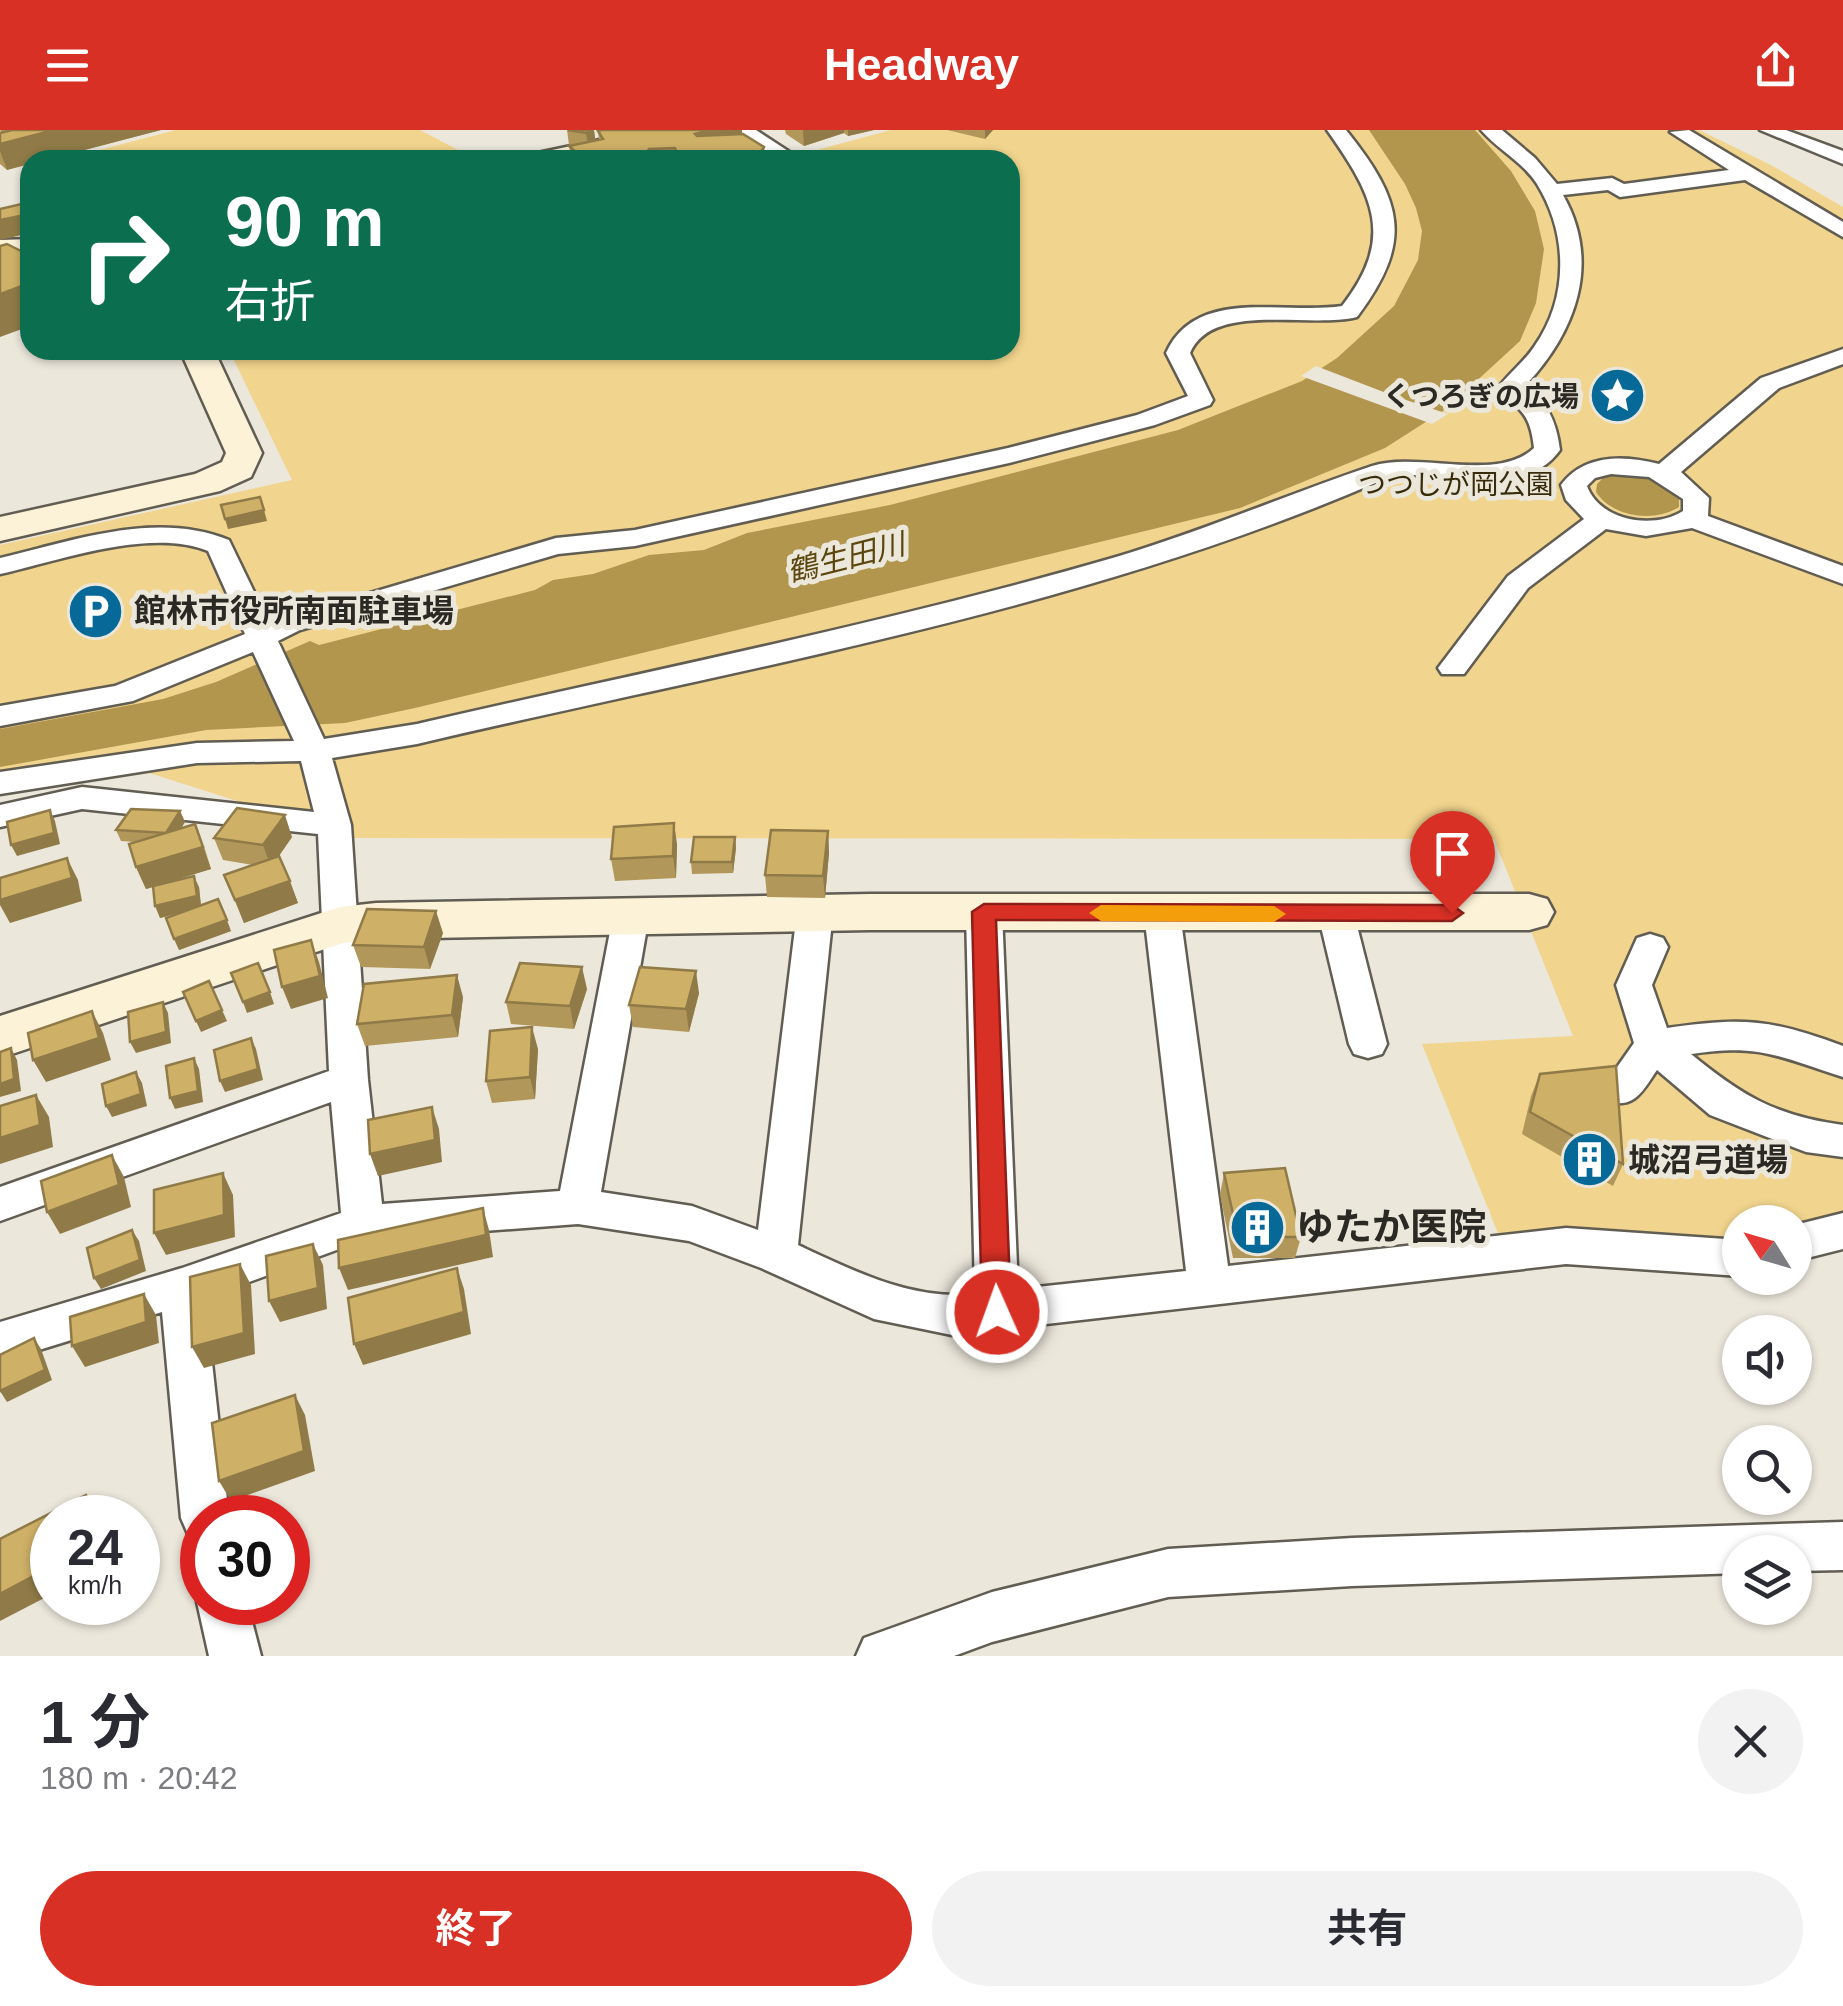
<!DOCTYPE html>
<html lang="ja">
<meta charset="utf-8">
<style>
:root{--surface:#fff;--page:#f2f2f3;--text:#2b2b33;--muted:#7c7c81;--accent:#d93025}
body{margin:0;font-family:Arial,"Noto Sans JP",sans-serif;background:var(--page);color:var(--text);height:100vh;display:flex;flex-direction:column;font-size:38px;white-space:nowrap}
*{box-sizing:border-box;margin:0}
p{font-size:32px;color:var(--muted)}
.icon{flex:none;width:55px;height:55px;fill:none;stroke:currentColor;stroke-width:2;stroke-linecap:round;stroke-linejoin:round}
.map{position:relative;height:1526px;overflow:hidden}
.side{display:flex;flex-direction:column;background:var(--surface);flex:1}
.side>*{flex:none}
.hud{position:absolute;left:20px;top:20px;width:1000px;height:210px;border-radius:30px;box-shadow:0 2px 8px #0004;background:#0b6e4f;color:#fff;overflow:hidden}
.needle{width:65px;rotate:307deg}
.fabs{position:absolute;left:1722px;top:1075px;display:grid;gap:20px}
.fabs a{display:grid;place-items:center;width:90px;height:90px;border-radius:50%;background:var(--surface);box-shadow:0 2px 8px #0004;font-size:50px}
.speed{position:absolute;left:30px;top:1365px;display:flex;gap:20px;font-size:50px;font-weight:700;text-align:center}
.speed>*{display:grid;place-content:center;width:130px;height:130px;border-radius:50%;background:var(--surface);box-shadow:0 2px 8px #0004;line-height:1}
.speed small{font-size:25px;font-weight:400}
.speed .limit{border:15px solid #d22;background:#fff;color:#111}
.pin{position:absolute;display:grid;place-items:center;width:85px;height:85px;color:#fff;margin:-102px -42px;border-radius:50% 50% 50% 0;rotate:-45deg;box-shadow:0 0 10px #0007}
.pin .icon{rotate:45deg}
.me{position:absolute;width:110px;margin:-55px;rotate:358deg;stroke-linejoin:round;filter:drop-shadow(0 0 8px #0008)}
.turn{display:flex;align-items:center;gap:35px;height:210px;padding:0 40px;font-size:45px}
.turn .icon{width:130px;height:130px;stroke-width:2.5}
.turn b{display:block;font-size:70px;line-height:85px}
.round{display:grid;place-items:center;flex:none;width:105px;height:105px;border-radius:52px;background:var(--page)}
.summary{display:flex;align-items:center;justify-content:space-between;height:170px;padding:0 40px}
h1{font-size:60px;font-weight:700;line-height:75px}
.cta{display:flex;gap:20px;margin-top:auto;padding:20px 40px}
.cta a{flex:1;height:115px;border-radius:60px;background:var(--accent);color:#fff;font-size:40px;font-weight:700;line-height:115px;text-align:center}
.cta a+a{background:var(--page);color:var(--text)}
header{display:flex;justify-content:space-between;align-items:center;height:130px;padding:0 40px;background:var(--accent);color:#fff;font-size:45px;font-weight:700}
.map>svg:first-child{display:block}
.green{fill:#f1d48d}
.water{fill:#b2964d}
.pier{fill:#ece7db}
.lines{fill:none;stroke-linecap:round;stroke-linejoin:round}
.street-casing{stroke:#615d52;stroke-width:5}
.secondary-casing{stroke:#615d52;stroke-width:5}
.street{fill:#fff;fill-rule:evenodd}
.secondary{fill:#fcf2d8;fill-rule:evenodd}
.wall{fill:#b19759}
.shaded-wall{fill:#907b48}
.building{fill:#ceb067;stroke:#907b48;stroke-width:2.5}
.route{fill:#d93025;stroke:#8d1f18;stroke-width:2.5}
.slow{fill:#f59e0b}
.labels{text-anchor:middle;stroke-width:10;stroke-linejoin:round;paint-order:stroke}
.far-poi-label{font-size:28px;font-weight:bold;fill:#2b2924;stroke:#ece7db;text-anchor:end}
.far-park-label{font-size:28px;fill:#392c0b;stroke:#ece7db}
.far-water-label{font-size:30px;font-style:italic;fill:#5c480e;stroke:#ece7db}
.poi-label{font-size:32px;font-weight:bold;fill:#2b2924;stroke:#ece7db;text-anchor:start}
.near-poi-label{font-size:38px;font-weight:bold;fill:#2b2924;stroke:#ece7db;text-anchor:start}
</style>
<header><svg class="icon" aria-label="menu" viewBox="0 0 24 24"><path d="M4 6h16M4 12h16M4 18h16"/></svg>Headway<svg class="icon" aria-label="share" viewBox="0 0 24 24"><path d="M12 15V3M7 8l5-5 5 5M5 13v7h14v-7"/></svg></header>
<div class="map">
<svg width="1843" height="1526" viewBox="0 0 1843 1526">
<rect width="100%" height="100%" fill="#ece7db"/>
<g class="green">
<polygon points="176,0 420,0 477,30 61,30"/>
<polygon points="891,0 1699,0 1771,35 1843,77 1843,1089 1795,1100 1795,1092 1740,1092 1740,1112 1501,1111 1422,914 1573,906 1494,709 353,708 146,642 0,662 0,415 292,350 229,220 1010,220 1010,30 805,30 817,20"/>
</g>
<g class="water">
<polygon points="1369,0 1475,0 1511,41 1535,81 1544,119 1536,173 1520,211 1446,279 1385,318 1240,378 415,578 345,593 206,600 0,637 0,599 163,569 216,552 310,511 319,515 535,460 553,450 593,444 649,425 704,420 747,403 890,375 1178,300 1302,251 1337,228 1394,176 1418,130 1422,101 1416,78 1405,54"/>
<path d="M 1625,343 L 1657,349 L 1679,365 L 1679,377 C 1654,393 1612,387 1596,362 L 1597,354 L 1604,347 Z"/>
</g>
<polygon class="pier" points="1316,236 1394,266 1448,284 1432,294 1301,246"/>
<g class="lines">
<defs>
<g id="street">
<polygon points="734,0 756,0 802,30 779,30"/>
<path d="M 1327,0 L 1346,0 C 1403,71 1414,111 1357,187 C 1309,199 1212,171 1190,223 L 1213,270 L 1210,275 L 1155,295 L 1009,333 L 635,416 L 558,424 L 300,500 L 278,511 L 324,609 L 417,594 C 650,540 886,494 1116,427 C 1203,401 1286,365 1372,336 C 1419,321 1497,353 1534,318 C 1530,282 1520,281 1498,258 C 1509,243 1524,232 1534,217 C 1569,168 1568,104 1537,54 C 1523,32 1497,19 1481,0 L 1502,0 L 1535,28 L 1557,54 L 1612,48 L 1624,54 L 1729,40 L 1670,2 L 1689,0 L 1843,92 L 1843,107 L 1745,50 L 1620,67 L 1608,60 L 1563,65 C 1602,134 1575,203 1525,256 C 1548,271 1557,294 1560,320 C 1518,378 1433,329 1380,351 C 1075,483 739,538 417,614 L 332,628 L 351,695 L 368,950 L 382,1074 L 560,1061 L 613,786 L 618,777 L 631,774 L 644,777 L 649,786 L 601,1062 L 692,1076 L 758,1100 L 797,782 L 802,773 L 815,770 L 828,773 L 833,782 L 798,1115 C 854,1141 912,1171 975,1164 L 966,782 L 971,773 L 984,770 L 997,773 L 1002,782 L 1018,1159 L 1186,1141 L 1144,783 L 1149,774 L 1162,771 L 1175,774 L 1180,783 L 1228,1136 L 1566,1098 L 1740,1110 L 1740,1146 L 1566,1134 L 952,1205 L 874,1189 L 761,1138 L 689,1111 L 578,1094 L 364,1110 L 205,1168 L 229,1388 L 202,1388 L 202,1410 L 188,1404 L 181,1388 L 162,1182 L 0,1232 L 0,1192 L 182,1138 L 341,1083 L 331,972 L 0,1091 L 0,1057 L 329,941 L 318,704 L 82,679 L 0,697 L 0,675 L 82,657 L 314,682 L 301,631 L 197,633 L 0,664 L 0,642 L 197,613 L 294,611 L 253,522 L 133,571 L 0,596 L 0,576 L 115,556 L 245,504 L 208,421 C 151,397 58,431 0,444 L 0,428 C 73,411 156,380 229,410 L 269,493 L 556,408 L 635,400 L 1008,318 L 1137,285 L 1188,266 L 1166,223 C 1196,156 1283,185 1342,176 C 1396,107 1373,65 1327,0 Z"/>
<polygon points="1760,0 1786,0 1843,21 1843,34"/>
<path d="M 1843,219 L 1843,234 L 1779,258 L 1681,342 L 1709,368 L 1708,386 L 1843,436 L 1843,454 L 1692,398 L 1646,406 L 1606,399 L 1528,458 L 1464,544 L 1442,544 L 1438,538 L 1508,446 L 1584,389 L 1566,370 L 1561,355 C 1584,324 1624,325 1659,334 L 1761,248 ZM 1611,344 L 1649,347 L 1683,369 L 1683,381 C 1653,400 1600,391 1587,356 L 1595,348 Z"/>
<polygon points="1336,772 1349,775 1354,784 1387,914 1382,924 1368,928 1354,924 1349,914 1318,784 1323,775"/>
<path d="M 1650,804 L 1663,808 L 1668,817 L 1652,855 L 1667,898 C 1743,887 1771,889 1843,916 L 1843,947 C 1779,927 1760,913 1691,924 C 1742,966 1776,986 1843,995 L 1843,1027 L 1806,1022 L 1710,985 L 1657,940 C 1643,960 1635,980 1607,971 L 1601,960 L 1634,913 L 1616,855 L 1637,808 Z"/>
<polygon points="1843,1083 1843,1119 1795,1131 1795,1095"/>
<polygon points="1843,1392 1843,1440 1795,1441 1795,1422 1740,1422 1740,1443 1352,1456 1168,1467 992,1512 954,1526 856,1526 864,1508 992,1462 1168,1419 1352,1408"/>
<polygon points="202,1459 202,1472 247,1472 261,1526 209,1526 197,1472"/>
</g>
<g id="secondary">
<polygon points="647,0 699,0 695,6 582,30 529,30 533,24"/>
<polygon points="30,109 30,127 0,128 0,110"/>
<polygon points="180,220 214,220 262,323 251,347 220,361 0,411 0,387 195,344 222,332 226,323"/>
<polygon points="870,764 1529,764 1547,769 1554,782 1547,795 1529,800 870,800 376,809 343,813 0,928 0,886 340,777 376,773"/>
</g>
</defs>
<use href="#street" class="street-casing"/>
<use href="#secondary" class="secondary-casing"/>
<use href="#street" class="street"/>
<use href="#secondary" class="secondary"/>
</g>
<g class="wall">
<polygon points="0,0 161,0 46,30 30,30 7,40 0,34 0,3 2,3"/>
<polygon points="567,0 594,0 595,10 599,10 598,1 743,4 764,17 765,30 571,30"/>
<polygon points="785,0 874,0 848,6 844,3 804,16 786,4"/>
<polygon points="947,0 993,0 985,9"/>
<polygon points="180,681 185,692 181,698 204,716 211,739 167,752 199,757 201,775 231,801 179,820 183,782 160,788 153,757 146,759 136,737 134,712 121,711 116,700"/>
<polygon points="674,693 677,715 676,748 615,751 611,729"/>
<polygon points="828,701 829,723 825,768 767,767 765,745"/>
<polygon points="292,707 279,726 298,773 244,793 224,745 253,735 223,730 214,708"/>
<polygon points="735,707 736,718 733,743 692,744 691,732"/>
<polygon points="443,803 430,839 361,837 353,815"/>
<polygon points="587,859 574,899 511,894 506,872"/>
<polygon points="699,863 689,902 633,897 629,875"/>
<polygon points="463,867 458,907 365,916 357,894"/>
<polygon points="538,919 535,969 492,973 486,951"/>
<polygon points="1540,944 1623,1034 1613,1056 1522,1004 1531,966"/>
<polygon points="1224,1043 1301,1107 1295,1128 1233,1128 1220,1065"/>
</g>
<g class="shaded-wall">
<polygon points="54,0 161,0 46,30 30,30 30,34 7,40 0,21 0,14"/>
<polygon points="594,0 598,30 590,30 586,3"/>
<polygon points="687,0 742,0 744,26 728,30"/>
<polygon points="803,0 844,0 844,3 804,16"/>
<polygon points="848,0 874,0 848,6"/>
<polygon points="985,0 993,0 985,9"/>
<polygon points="764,17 765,30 752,30"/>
<polygon points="30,84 30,103 0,110 0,90"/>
<polygon points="30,153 30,196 0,207 0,164"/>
<polygon points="264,380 267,391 228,399 225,389"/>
<polygon points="50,680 55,691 60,714 17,726 11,715"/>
<polygon points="180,681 185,692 171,714 166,703"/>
<polygon points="285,685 292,707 271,737 263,715"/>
<polygon points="674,693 677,715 676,748 673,726"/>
<polygon points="195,694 211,739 146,759 136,737"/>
<polygon points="828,701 829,723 825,768 823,746"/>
<polygon points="735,707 736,718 733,743 732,732"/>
<polygon points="67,728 78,750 82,771 10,793 0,775 0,770"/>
<polygon points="194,746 199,757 201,777 160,788 155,776"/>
<polygon points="290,751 298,773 244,793 235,770"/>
<polygon points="436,781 443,803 430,839 424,817"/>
<polygon points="227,790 231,801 179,820 174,809"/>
<polygon points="311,810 319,832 328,868 291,879 282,857"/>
<polygon points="582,837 587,859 574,899 570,876"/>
<polygon points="696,841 699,863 689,902 686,879"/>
<polygon points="457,845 463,867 458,907 452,885"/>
<polygon points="270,862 274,874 247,883 243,872"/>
<polygon points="163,872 168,883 171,913 136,923 130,912"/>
<polygon points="222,880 227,891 201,902 196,891"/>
<polygon points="92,881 103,903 111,930 46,952 33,930"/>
<polygon points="532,897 538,919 535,969 530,947"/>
<polygon points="251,908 256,919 263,950 225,962 220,951"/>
<polygon points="11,918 17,930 21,961 0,967 0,954"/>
<polygon points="194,928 199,939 203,972 175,979 170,968"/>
<polygon points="136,942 142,953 147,976 112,987 106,976"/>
<polygon points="36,965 49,987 53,1017 0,1034 0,1008"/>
<polygon points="432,977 439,999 442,1032 378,1046 370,1024"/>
<polygon points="112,1025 124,1047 131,1077 60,1104 47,1082"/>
<polygon points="223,1043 233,1065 235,1107 166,1125 154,1103"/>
<polygon points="483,1078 489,1100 493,1127 348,1160 339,1138"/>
<polygon points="132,1100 139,1111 146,1141 101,1159 94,1148"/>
<polygon points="313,1114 323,1135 327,1179 280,1192 269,1171"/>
<polygon points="240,1134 251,1155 255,1224 204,1238 192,1217"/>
<polygon points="457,1138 464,1159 471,1204 363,1235 354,1214"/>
<polygon points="144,1164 156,1185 159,1213 85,1237 72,1216"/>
<polygon points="34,1208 41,1219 52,1250 7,1272 0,1261"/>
<polygon points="295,1265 305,1285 315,1341 231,1371 219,1351"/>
<polygon points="86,1365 101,1384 102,1388 94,1388"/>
<polygon points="52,1436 52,1464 0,1491 0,1464"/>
</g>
<g class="building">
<polygon points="12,0 54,0 0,14 0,3"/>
<polygon points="568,0 592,0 586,3"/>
<polygon points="602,0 711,0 695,4 697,6 743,4 764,17 758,27 752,30 682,30 680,29 675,18 649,19 643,30 585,30 569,16 603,9 598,1"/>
<polygon points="30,72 30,84 0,90 0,79"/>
<polygon points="7,114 25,123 30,121 30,153 0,164 0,116"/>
<polygon points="260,367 264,380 225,389 221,375"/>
<polygon points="237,678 285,685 263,715 214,708"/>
<polygon points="131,679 180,681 166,703 116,700"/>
<polygon points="50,680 54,703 11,715 7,692"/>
<polygon points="674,693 673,726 611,729 614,697"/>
<polygon points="195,694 203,717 136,737 129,714"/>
<polygon points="771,700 828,701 823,746 765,745"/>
<polygon points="694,707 735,707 732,732 691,732"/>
<polygon points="279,726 290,751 235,770 224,745"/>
<polygon points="67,728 72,748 0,770 0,748"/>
<polygon points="194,746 197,766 155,776 153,756"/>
<polygon points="218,769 227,790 174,809 166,788"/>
<polygon points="367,779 436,781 424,817 353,815"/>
<polygon points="311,810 320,846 282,857 274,820"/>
<polygon points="258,833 270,862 243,872 231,843"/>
<polygon points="520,833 582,837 570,876 506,872"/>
<polygon points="640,837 696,841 686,879 629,875"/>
<polygon points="457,845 452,885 357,894 364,854"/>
<polygon points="209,851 222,880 196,891 183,862"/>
<polygon points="163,872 166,902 130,912 128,882"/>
<polygon points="92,881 99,908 33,930 28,903"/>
<polygon points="532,897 530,947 486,951 490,901"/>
<polygon points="251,908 258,939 220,951 214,920"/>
<polygon points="11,918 14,949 0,954 0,922"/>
<polygon points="194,928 198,961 170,968 166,936"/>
<polygon points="1616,936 1623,1034 1530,982 1540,944"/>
<polygon points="136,942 141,964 106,976 102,954"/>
<polygon points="36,965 40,995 0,1008 0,976"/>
<polygon points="432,977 435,1010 370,1024 368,990"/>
<polygon points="112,1025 119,1055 47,1082 41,1051"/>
<polygon points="1285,1038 1301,1107 1238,1107 1224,1043"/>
<polygon points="223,1043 224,1085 154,1103 154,1060"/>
<polygon points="483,1078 486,1105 339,1138 338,1110"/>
<polygon points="132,1100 140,1130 94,1148 87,1118"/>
<polygon points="313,1114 318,1158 269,1171 266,1126"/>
<polygon points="240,1134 244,1203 192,1217 190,1147"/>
<polygon points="457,1138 464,1182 354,1214 348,1168"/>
<polygon points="144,1164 146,1192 72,1216 70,1187"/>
<polygon points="34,1208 45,1240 0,1261 0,1225"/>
<polygon points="295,1265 304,1321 219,1351 212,1293"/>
<polygon points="86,1365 94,1388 52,1388 52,1436 0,1464 0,1409"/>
</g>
<polygon class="route" points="984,774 1452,775 1463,783 1452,791 996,790 1011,1182 1007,1190 997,1194 987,1190 982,1182 972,782"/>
<polygon class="slow" points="1101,775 1274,776 1286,784 1274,792 1101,791 1089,783"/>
<defs>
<symbol id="sight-disc" viewBox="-11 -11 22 22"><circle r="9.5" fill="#076998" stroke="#ece7db"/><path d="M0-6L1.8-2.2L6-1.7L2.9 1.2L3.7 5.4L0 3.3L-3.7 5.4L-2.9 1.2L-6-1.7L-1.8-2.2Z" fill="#fff"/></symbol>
<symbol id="parking-disc" viewBox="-11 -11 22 22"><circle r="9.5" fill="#076998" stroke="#ece7db"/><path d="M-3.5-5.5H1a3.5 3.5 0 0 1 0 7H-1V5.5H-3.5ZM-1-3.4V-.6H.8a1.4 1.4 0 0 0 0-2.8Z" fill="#fff"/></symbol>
<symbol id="building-disc" viewBox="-11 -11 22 22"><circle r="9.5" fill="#076998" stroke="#ece7db"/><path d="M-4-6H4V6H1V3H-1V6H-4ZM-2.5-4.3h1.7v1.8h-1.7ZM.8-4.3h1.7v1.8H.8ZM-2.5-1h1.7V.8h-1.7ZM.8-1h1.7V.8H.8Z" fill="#fff"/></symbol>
</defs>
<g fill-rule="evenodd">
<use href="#sight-disc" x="1586" y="234" width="63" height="63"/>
<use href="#parking-disc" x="64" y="450" width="63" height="63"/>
<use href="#building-disc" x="1558" y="998" width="63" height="63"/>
<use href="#building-disc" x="1226" y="1066" width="63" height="63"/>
</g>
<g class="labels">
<g class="far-poi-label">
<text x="1579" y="276">くつろぎの広場</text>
</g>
<g class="far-park-label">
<text x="1456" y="364">つつじが岡公園</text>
</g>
<g class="far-water-label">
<text transform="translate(846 428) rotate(-14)" y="10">鶴生田川</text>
</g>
<g class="poi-label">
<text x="134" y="492">館林市役所南面駐車場</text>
<text x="1628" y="1041">城沼弓道場</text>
</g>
<g class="near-poi-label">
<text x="1296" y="1110">ゆたか医院</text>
</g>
</g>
</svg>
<div class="fabs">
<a><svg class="needle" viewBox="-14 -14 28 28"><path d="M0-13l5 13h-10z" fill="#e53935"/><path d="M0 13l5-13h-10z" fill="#7c7c81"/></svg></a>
<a><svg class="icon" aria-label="sound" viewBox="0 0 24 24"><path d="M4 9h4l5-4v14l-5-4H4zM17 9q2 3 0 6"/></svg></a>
<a><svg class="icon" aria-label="search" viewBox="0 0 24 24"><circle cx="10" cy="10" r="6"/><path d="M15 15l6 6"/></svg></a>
<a><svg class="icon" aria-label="layers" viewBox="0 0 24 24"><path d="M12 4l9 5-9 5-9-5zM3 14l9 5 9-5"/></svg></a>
</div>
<div class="speed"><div>24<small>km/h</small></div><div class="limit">30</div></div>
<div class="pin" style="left:1452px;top:783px;background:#d93025"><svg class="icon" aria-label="arrive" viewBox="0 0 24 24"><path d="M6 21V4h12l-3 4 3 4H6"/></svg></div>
<svg class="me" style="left:997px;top:1182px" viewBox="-20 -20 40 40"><circle r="17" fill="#d93025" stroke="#fff" stroke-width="3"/><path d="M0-11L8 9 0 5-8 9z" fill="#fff"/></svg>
<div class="hud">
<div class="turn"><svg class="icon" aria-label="right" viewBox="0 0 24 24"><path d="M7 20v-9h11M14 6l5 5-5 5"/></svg><div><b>90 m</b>右折</div></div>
</div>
</div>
<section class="side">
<div class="summary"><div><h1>1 分</h1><p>180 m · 20:42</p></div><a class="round"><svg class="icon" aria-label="close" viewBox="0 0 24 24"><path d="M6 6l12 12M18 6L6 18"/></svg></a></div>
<div class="cta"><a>終了</a><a>共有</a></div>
</section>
